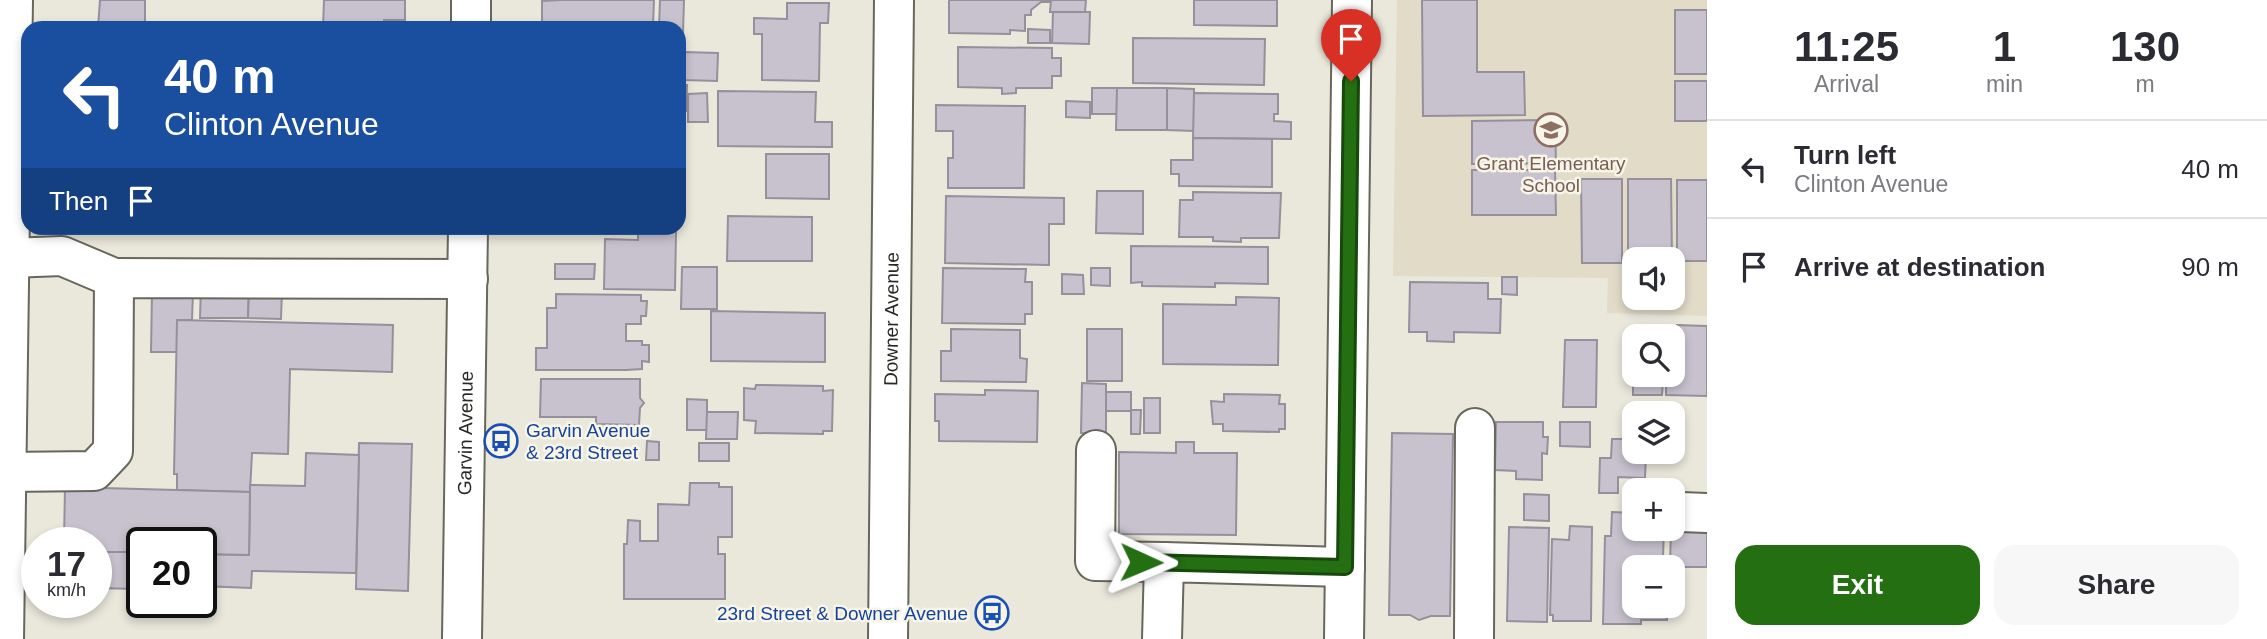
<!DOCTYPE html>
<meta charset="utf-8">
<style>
:root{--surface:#fff;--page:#f7f7f7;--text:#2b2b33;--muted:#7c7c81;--line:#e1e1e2;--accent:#236f12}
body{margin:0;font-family:Arial,sans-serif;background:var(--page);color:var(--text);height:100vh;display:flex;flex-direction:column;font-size:26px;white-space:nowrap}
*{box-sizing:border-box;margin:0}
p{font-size:23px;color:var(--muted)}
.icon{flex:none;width:38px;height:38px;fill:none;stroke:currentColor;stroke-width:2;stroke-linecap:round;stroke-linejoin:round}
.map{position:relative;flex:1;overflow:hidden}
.side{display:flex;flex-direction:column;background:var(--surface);width:560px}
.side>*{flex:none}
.guide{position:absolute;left:21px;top:21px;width:665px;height:214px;border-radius:21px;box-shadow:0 4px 10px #0003;background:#1a4fa0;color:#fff;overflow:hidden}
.buttons{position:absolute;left:1622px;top:247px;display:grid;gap:14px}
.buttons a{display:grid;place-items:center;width:63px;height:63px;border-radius:14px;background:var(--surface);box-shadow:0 4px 10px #0003;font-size:35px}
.speed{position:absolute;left:21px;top:527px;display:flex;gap:14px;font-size:35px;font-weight:700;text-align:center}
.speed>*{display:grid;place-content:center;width:91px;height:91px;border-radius:50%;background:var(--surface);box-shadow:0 4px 10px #0003;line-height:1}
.speed small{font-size:18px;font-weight:400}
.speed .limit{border:4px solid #111;border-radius:10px;background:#fff;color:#111}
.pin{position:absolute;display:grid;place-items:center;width:60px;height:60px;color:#fff;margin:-72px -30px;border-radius:50% 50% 50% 0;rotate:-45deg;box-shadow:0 0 7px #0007}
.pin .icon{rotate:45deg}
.me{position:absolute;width:77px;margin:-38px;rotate:91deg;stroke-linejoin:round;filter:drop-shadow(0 0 5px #0008)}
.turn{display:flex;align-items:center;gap:24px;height:147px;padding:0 28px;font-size:32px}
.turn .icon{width:91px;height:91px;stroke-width:2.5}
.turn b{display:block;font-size:49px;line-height:60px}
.then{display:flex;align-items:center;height:66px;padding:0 28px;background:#0003;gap:14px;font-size:26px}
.eta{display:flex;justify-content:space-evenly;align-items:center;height:119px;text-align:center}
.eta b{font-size:42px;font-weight:600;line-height:49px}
.button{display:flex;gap:14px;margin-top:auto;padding:14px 28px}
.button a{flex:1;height:80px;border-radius:21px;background:var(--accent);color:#fff;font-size:28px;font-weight:600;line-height:80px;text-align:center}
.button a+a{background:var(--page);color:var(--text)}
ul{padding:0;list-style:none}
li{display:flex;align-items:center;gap:21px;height:98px;padding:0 28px;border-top:2px solid var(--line)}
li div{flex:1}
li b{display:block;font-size:26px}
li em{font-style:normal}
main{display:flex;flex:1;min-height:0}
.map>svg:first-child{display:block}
.built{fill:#e1dbc8;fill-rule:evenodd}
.building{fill:#c7c2ce;stroke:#95909b;stroke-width:2}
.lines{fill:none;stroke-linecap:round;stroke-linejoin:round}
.minor-casing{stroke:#69665c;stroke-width:42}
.minor{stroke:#fff;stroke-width:38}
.route-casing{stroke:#17480c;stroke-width:18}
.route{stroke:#236f12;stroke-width:12}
.labels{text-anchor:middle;stroke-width:5;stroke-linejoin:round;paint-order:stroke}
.education-label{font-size:19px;fill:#785e54;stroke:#f7f4e8}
.street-label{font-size:19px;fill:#2a2824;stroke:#f7f4e8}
.transit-label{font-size:19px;fill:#164399;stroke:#f7f4e8;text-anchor:start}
</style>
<main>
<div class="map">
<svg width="1707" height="639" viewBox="0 0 1707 639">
<rect width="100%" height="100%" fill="#eae7db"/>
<path class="built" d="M 1397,0 L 1707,0 L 1707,316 L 1607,313 L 1608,278 L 1393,276 ZM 1634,259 L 1673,259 L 1673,298 L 1634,298 Z"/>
<g class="building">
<polygon points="100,0 145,0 145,28 98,28"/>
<polygon points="324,0 405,0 405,20 384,20 384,28 323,28"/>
<polygon points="561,0 654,0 653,26 542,25 542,1"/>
<polygon points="660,0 684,0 683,33 679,33 679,28 659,28"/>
<polygon points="949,0 1049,0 1049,2 1041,2 1031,10 1031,15 1025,15 1025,31 1010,30 1010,34 949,33"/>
<polygon points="1051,0 1086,0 1085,12 1050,12"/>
<polygon points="1194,0 1277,0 1277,26 1194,25"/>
<polygon points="1422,0 1477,0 1477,72 1524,72 1525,115 1423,116"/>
<polygon points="787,3 829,3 828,23 820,23 819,81 762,80 762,34 754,34 754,18 787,19"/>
<rect x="1675" y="10" width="32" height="64"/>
<polygon points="1053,12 1090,12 1089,44 1052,43"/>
<polygon points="532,25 592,26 592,28 532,28"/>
<polygon points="1028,29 1050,30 1050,43 1028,43"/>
<polygon points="1133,38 1265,39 1264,85 1133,83"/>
<polygon points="958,47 1052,48 1052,58 1061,58 1061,76 1052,76 1052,88 1016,88 1016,93 1002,94 1002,88 958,87"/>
<polygon points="684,52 718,53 717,81 684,80"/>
<rect x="1675" y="81" width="32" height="40"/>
<polygon points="679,85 687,85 686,111 679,111"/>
<rect x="1092" y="88" width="25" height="26"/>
<polygon points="1117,88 1167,88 1167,130 1116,130"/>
<polygon points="1167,88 1194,89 1194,131 1167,130"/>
<polygon points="718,91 816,92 815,122 832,122 832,147 718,146"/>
<polygon points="707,93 708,122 688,122 688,94"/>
<polygon points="1194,93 1278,94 1278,114 1274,114 1274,121 1291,122 1291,139 1193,138"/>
<polygon points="1066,101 1090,102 1090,118 1066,117"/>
<polygon points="936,105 1025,106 1024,188 948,188 948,158 953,158 953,131 936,131"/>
<polygon points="1555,120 1556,163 1472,164 1472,121"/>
<polygon points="1193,138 1272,139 1272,187 1179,186 1179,174 1171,174 1171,160 1193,160"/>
<polygon points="766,154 829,154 829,199 766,198"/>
<polygon points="1472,170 1555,170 1556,215 1472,215"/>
<polygon points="1581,179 1622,179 1622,263 1582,263"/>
<polygon points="1628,179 1671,179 1672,259 1634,259 1634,263 1628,263"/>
<rect x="1677" y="180" width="30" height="81"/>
<polygon points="1097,191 1143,191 1143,234 1096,233"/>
<polygon points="1193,192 1281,193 1279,238 1241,238 1241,242 1213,241 1213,237 1179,237 1180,200 1193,200"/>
<polygon points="946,196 1064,198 1064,224 1049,224 1049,265 945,263"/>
<polygon points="728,216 812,217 812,261 727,261"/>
<polygon points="638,232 676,232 675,290 604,289 605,239 638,240"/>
<polygon points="1131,246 1268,247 1268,284 1215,283 1215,287 1142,286 1142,282 1131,283"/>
<polygon points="555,264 595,264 594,279 555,279"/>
<polygon points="682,267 717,267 717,309 681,309"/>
<polygon points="943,268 1026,269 1025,282 1032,282 1032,314 1025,314 1025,324 942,323"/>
<polygon points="1091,268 1110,268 1110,286 1091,285"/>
<polygon points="1062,274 1083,275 1084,294 1062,294"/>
<polygon points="1502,277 1517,277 1517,295 1502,294"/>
<polygon points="1410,282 1488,283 1488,299 1501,299 1500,333 1454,332 1454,342 1427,341 1427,332 1409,332"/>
<polygon points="201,285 249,286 248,318 200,318"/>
<polygon points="249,290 282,290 281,319 248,318"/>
<polygon points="152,292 193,292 192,320 177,320 177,352 151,352"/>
<polygon points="556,294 641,295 641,301 647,301 646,316 641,316 641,324 626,324 626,341 642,341 642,345 649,345 649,362 642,361 642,369 626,370 536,370 536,348 547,348 547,308 556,308"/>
<polygon points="1236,297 1279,298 1278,365 1163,364 1163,304 1236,305"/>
<polygon points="711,311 825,313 825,362 711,361"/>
<polygon points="177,320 393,325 392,372 290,369 288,454 252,453 250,492 177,490 177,474 174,474"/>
<polygon points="1677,325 1707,326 1707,396 1666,395 1666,374 1673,374 1673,341 1677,341"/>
<polygon points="951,329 1020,330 1020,358 1027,359 1026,382 941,381 941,351 951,351"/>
<rect x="1087" y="329" width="35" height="52"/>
<polygon points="1565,340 1597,340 1596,407 1563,407"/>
<polygon points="541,379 640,379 640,398 644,403 640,408 639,425 596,424 596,417 540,417"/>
<polygon points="1633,381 1663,381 1662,395 1633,395"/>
<polygon points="1082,383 1106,384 1106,433 1081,433"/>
<polygon points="756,385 823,386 823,391 833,390 832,431 823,431 823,434 755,433 756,421 744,420 744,388 755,389"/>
<polygon points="985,390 1038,391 1037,442 939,441 939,421 935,421 935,394 985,395"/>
<rect x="1106" y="392" width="25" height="19"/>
<polygon points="1224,394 1280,395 1279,404 1285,404 1285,429 1279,429 1279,432 1223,431 1223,424 1213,424 1211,401 1224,402"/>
<rect x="1144" y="398" width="16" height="35"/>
<polygon points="687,399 707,400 707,430 687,430"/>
<polygon points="1131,410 1141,410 1140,434 1131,434"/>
<polygon points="707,412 738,412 737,439 706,439"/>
<polygon points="1496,422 1543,422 1543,437 1548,437 1547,454 1542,453 1542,480 1516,479 1516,471 1495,470"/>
<polygon points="1560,422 1590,422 1590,447 1560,446"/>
<polygon points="1392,433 1453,434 1450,616 1431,616 1419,620 1410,615 1389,615"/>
<polygon points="1612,439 1634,439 1634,452 1646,452 1645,478 1618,477 1618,493 1599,493 1600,458 1611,458"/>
<polygon points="647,441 659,442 659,460 646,460"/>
<polygon points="1176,442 1194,442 1194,453 1237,453 1236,535 1119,534 1119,452 1176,453"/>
<polygon points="359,443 412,444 408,591 356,589"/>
<rect x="699" y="443" width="30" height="18"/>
<polygon points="306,453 359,455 356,573 252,571 251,588 201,586 201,554 249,555 250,485 305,486"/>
<polygon points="690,483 719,483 719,487 732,487 732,537 718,537 718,554 725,554 725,599 624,599 624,544 627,544 628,520 640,521 640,541 658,541 658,504 689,505"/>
<polygon points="65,487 250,492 249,555 201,554 201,542 142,542 142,553 96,552 96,542 64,542"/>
<polygon points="1524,494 1549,495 1549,521 1524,520"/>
<polygon points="1612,512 1634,513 1634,528 1664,528 1663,558 1668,559 1668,567 1634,567 1634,606 1667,606 1667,620 1641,620 1641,624 1603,624 1605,536 1611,536"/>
<polygon points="1707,524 1707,567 1670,567 1671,528"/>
<polygon points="1570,526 1592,527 1591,621 1553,621 1553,615 1550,615 1552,539 1569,540"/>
<polygon points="1509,527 1549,528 1547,622 1507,621"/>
<polygon points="96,552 138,552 137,589 96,588"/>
</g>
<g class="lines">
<defs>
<g id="minor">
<polyline points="471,28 471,0"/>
<polyline points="9,258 62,256 114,278"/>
<polyline points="1096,450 1095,561 1164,562"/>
<polyline points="6,472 94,471 113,451 114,278 468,279"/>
<polyline points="1681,512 1707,513"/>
<polyline points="4,639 13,0"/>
<path id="s1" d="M 462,639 L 468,228"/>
<path id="s2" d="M 888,639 L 894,0"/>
<polyline points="1162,639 1164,562 1345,567"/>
<polyline points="1344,639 1352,0"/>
<polyline points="1474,639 1475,428"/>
</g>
</defs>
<use href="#minor" class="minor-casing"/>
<use href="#minor" class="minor"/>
</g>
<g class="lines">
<defs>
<polyline id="route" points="1141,562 1345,567 1351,81"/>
</defs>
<use href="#route" class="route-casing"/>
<use href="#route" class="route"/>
</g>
<defs>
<symbol id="school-ring" viewBox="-11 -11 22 22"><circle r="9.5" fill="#f7f4e8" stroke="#8d6e63" stroke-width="1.5"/><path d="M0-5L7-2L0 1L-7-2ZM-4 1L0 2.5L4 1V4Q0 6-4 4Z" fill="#8d6e63"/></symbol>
<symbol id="bus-ring" viewBox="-11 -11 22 22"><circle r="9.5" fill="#f7f4e8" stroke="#1a4fb4" stroke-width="1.5"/><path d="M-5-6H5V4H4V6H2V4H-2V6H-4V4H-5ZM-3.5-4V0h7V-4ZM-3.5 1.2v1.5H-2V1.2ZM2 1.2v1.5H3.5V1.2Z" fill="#1a4fb4"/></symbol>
</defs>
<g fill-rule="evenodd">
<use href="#school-ring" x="1532" y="111" width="38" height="38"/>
<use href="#bus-ring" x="482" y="422" width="38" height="38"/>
<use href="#bus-ring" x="973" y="594" width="38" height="38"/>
</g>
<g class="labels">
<g class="education-label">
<text x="1551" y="170">Grant Elementary<tspan x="1551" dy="22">School</tspan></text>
</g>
<g class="street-label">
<text dy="7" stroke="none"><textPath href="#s2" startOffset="320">Downer Avenue</textPath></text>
<text dy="7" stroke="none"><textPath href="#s1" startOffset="206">Garvin Avenue</textPath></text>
</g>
<g class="transit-label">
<text x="526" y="437">Garvin Avenue<tspan x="526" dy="22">&amp; 23rd Street</tspan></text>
<text x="968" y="620" text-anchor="end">23rd Street &amp; Downer Avenue</text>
</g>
</g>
</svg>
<div class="buttons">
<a><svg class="icon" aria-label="sound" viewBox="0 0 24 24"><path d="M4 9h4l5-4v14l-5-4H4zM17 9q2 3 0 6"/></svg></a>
<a><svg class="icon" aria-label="search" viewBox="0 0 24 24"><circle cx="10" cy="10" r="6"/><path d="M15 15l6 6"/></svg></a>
<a><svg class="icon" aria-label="layers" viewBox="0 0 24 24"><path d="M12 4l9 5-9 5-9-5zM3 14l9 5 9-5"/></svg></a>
<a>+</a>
<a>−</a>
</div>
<div class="speed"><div>17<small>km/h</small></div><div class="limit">20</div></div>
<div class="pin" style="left:1351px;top:81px;background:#d93025"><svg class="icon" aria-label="arrive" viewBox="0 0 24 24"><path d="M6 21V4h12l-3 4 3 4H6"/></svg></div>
<svg class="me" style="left:1141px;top:562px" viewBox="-20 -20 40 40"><path d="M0-17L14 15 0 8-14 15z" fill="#236f12" stroke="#fff" stroke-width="4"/></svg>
<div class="guide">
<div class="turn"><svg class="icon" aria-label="left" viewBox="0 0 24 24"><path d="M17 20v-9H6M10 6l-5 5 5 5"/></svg><div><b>40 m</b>Clinton Avenue</div></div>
<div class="then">Then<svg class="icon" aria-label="arrive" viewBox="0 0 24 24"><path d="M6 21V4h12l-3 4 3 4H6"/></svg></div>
</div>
</div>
<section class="side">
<div class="eta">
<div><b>11:25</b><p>Arrival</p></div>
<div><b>1</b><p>min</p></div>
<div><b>130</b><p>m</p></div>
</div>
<ul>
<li><svg class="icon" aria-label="left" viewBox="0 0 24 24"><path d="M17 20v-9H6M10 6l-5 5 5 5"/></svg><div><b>Turn left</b><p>Clinton Avenue</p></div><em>40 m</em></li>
<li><svg class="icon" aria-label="arrive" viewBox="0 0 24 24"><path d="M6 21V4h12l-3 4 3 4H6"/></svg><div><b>Arrive at destination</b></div><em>90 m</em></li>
</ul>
<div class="button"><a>Exit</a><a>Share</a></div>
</section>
</main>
